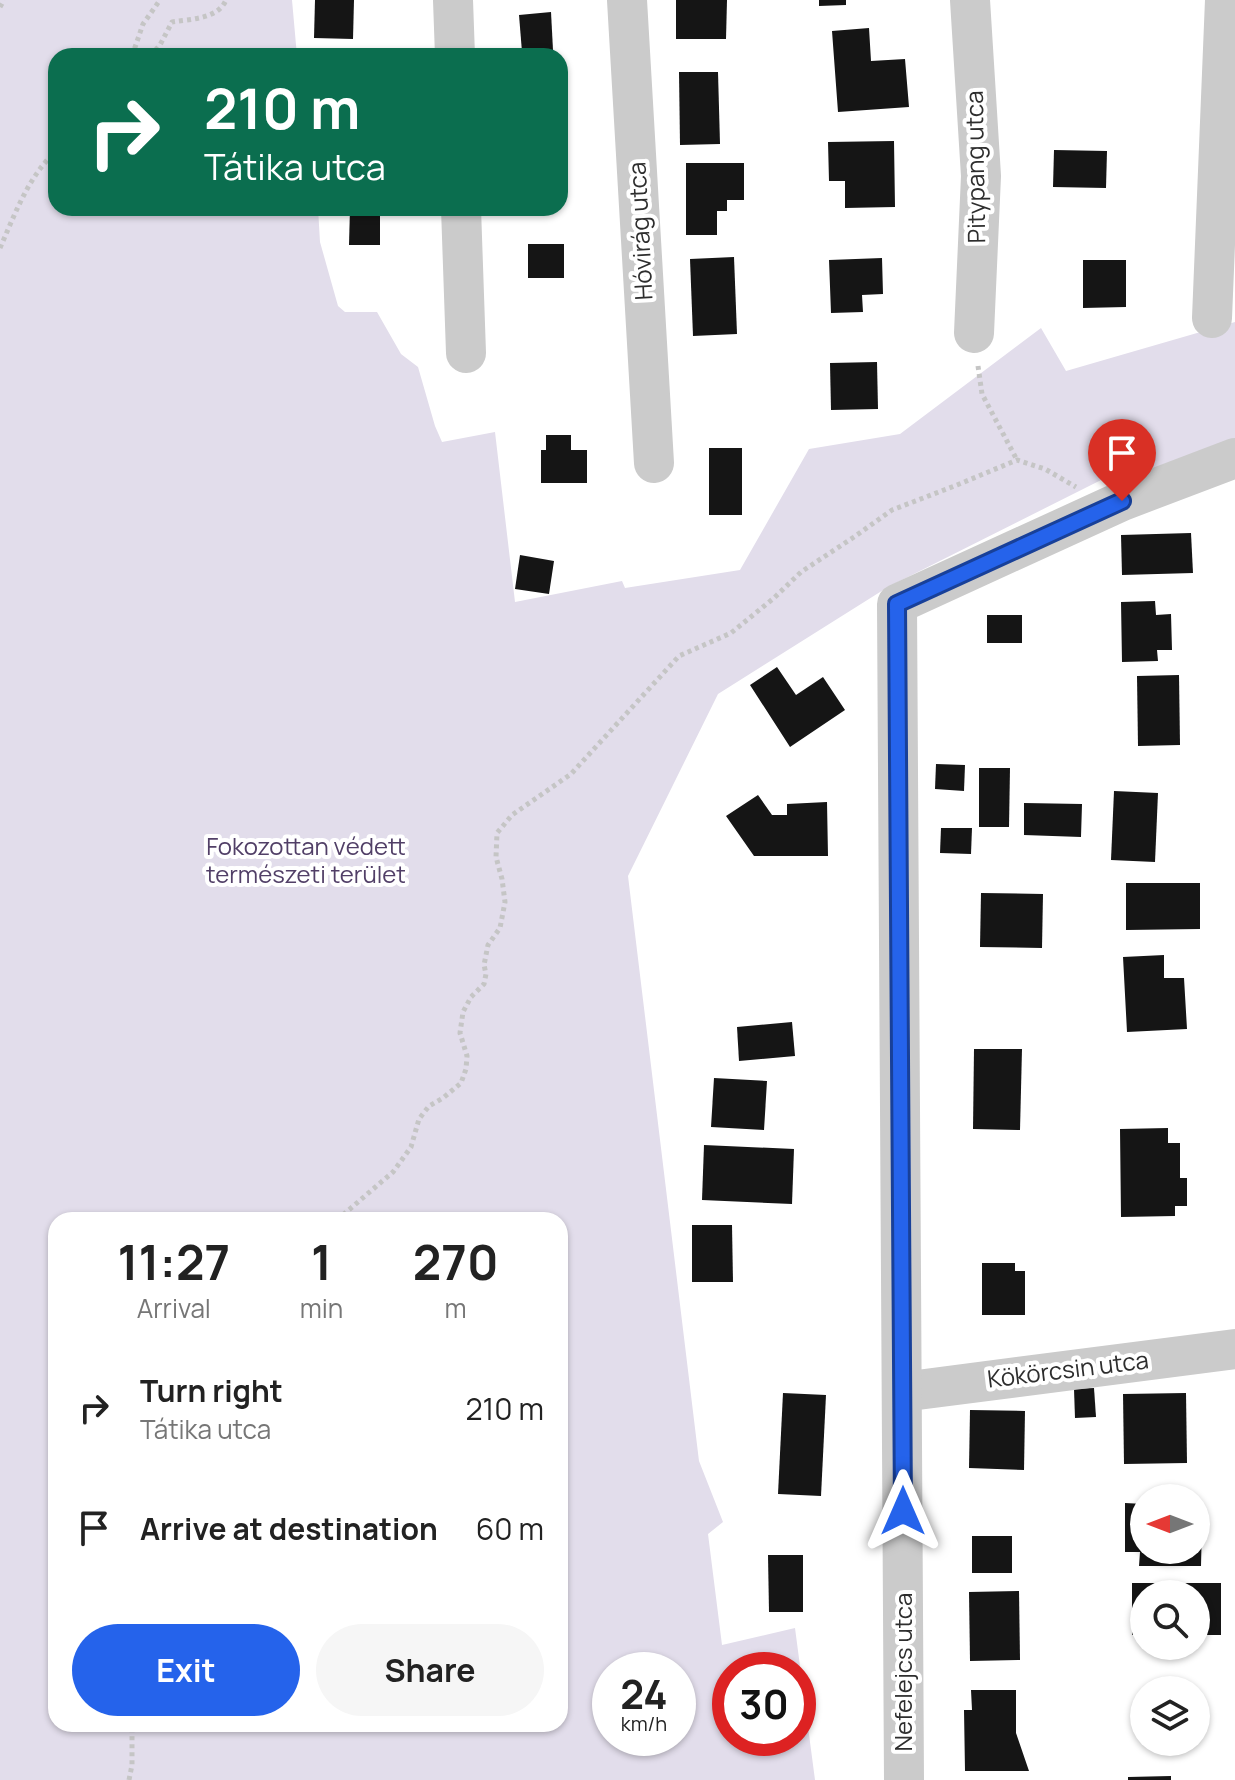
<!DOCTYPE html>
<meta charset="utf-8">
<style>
:root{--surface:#fff;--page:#f6f6f6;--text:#222;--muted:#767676;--accent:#2563eb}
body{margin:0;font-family:Manrope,sans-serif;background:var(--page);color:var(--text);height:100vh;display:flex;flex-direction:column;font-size:30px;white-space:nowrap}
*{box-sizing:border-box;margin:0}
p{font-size:26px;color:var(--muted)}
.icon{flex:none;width:44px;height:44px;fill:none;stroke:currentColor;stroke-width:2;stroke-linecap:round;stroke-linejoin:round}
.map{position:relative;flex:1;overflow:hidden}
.details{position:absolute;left:48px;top:1212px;width:520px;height:520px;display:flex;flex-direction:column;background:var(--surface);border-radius:24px;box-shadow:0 2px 6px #0004}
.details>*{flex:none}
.banner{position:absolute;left:48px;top:48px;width:520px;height:168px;border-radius:24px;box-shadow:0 2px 6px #0004;background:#0b6e4f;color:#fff;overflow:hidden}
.needle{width:52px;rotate:270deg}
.buttons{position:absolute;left:1130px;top:1484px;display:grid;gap:16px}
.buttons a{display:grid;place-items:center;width:80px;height:80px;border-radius:50%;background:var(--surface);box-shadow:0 2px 6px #0004;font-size:40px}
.speed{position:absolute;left:592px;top:1652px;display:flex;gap:16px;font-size:40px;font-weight:700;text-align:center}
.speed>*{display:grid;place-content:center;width:104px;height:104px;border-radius:50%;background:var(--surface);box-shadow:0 2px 6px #0004;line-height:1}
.speed small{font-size:20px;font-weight:400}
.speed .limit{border:12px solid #d22;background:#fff;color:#111}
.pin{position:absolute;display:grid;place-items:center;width:68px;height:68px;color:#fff;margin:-82px -34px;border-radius:50% 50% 50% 0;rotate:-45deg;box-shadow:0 0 8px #0007}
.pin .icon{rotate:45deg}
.me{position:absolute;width:88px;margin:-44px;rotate:0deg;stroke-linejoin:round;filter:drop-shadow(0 0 6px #0008)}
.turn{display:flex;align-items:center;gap:28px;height:168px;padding:0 24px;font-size:36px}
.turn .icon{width:104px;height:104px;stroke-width:2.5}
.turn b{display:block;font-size:56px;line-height:68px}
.eta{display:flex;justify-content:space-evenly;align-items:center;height:136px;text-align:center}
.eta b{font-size:48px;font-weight:700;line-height:56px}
.button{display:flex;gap:16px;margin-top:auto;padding:16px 24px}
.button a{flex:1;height:92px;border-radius:48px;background:var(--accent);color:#fff;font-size:32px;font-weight:700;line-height:92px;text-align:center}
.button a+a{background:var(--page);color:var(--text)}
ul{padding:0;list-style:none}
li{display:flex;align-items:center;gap:24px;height:120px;padding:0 24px}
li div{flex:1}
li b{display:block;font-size:30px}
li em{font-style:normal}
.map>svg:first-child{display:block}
.green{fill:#e2ddeb;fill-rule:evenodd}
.building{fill:#151515}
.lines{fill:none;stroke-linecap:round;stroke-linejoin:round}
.path{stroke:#c5c5c5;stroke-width:5;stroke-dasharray:4 4;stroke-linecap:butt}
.minor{stroke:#cbcbcb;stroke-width:40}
.route-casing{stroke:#184099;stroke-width:20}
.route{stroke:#2563eb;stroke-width:14}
.labels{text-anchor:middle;stroke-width:8;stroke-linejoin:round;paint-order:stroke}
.street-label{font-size:24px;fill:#2e2e2e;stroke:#fff}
.park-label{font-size:24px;fill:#513f67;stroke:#fff}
</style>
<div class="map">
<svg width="1235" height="1780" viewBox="0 0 1235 1780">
<rect width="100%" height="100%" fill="#fff"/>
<path class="green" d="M 0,0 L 292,0 L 297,56 L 56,56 L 56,208 L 318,208 L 320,242 L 338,306 L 345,312 L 377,312 L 401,354 L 418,367 L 435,426 L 442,442 L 495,432 L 515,602 L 622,581 L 625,588 L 740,570 L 809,449 L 900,434 L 1041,328 L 1066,371 L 1235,322 L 1235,449 L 1137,485 L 1127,467 L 888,587 L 718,694 L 628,876 L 699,1461 L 723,1522 L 708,1534 L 722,1645 L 795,1628 L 815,1780 L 0,1780 ZM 56,1220 L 560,1220 L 560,1724 L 56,1724 ZM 610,1670 L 678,1670 L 678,1738 L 610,1738 ZM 730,1670 L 798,1670 L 798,1738 L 730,1738 Z"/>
<g class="building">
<polygon points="315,0 354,0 353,39 314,38"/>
<polygon points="676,0 727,0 726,39 676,39"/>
<polygon points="819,0 846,0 846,5 819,6"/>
<polygon points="551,12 553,50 522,52 519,15"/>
<polygon points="869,28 871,61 905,59 909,107 838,112 832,31"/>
<polygon points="679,72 718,72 720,144 680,145"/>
<polygon points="894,141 895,207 845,208 845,181 829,181 828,142"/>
<polygon points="1054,150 1107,151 1106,188 1053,187"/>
<polygon points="686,163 744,163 744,200 727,200 727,211 717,211 717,235 686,235"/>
<polygon points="350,208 380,208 380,245 349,245"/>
<rect x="528" y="244" width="36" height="34"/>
<polygon points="734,257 737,334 693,336 690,259"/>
<polygon points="882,258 883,294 862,295 863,312 831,313 829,260"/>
<polygon points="1083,260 1126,260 1126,307 1083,308"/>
<polygon points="877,362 878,409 831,410 830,363"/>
<polygon points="546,435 571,435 571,450 587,450 587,483 541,483 541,450 546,450"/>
<rect x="709" y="448" width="33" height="67"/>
<polygon points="1191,533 1193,573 1122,575 1121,535"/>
<polygon points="520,555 554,561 549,594 515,589"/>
<polygon points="1155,601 1156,615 1171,614 1172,650 1157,650 1158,661 1122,662 1121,602"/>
<rect x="987" y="615" width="35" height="28"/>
<polygon points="777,667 796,695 823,677 845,710 790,747 750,685"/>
<polygon points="1179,675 1180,745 1138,746 1137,676"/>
<polygon points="936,764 965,765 964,791 935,789"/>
<polygon points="979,768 1010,768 1009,827 979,827"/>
<polygon points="1114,791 1158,793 1155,862 1111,860"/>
<polygon points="758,795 772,815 787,815 787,804 827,802 828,856 754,856 726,816"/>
<polygon points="1024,803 1082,804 1081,837 1024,835"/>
<polygon points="941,828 972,828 971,854 940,853"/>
<polygon points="1126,883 1200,883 1200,929 1126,930"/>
<polygon points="981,893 1043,894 1042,948 980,947"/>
<polygon points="1164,955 1164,978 1184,978 1187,1029 1127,1032 1123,957"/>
<polygon points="792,1022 795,1056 739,1061 737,1027"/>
<polygon points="974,1049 1022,1049 1020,1130 973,1129"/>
<polygon points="714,1078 767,1081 764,1130 711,1127"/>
<polygon points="1168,1128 1168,1143 1180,1143 1180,1178 1187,1178 1187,1206 1175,1206 1175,1216 1121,1217 1120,1129"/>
<polygon points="704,1145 794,1149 792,1204 702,1200"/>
<polygon points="692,1225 732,1225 733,1282 692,1282"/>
<polygon points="982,1263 1015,1263 1015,1271 1025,1271 1025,1315 982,1315"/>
<polygon points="1094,1388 1096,1417 1075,1418 1074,1389"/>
<polygon points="783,1393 826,1395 821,1496 778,1494"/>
<polygon points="1186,1393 1187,1463 1124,1464 1123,1394"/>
<polygon points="970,1410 1025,1411 1024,1470 969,1468"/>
<polygon points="1125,1503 1144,1504 1144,1550 1196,1550 1196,1524 1202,1524 1201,1566 1139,1566 1140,1552 1125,1552"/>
<rect x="972" y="1536" width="40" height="37"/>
<polygon points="768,1555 803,1555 803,1612 769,1612"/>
<polygon points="1132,1583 1221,1583 1221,1635 1196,1635 1196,1594 1144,1594 1144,1635 1132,1635"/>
<polygon points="1019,1591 1020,1660 970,1661 969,1592"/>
<polygon points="971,1690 1016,1690 1016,1733 1029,1771 965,1771 964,1710 972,1710"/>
<polygon points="1171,1776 1171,1780 1128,1780 1128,1777"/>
</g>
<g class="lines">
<g class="path">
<polyline points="0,7 4,0"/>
<polyline points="132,56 143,24 160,0"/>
<path d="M 150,56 L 160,45 L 172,22 C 191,19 218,19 226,0"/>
<path d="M 0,248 C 15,214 28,177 56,151"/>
<polyline points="978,366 982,394 1017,460"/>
<polyline points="337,1220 393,1172 411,1147 419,1119 429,1106 443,1098 461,1083 466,1069 467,1056 460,1033 463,1012 471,997 484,984 486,974 484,965 488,945 500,928 505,902 502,879 496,857 497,833 512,815 571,774 679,656 731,633 774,598 801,572 854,537 892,510 957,485 1017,460 1045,469 1076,487"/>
<polyline points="129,1780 132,1765 132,1724"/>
</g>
<g class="minor">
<polyline points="453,0 455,56"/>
<polyline points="627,0 654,463"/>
<polyline points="970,0 981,176 974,333"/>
<polyline points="461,208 466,353"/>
<polyline points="1212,318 1225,0"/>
<polyline points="902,1392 1235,1349"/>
<polyline points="904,1780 897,604 1122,501 1235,458"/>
</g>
</g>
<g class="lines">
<defs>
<polyline id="route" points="903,1511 897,604 1122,501"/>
</defs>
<use href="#route" class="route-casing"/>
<use href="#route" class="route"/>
</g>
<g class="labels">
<g class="street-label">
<text transform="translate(976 167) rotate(-91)" y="8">Pitypang utca</text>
<text transform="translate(641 231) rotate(-93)" y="8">Hóvirág utca</text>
<text transform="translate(1068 1370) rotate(-7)" y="8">Kökörcsin utca</text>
<text transform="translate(904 1672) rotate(-90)" y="8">Nefelejcs utca</text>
</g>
<g class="park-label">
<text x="306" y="855">Fokozottan védett<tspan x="306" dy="28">természeti terület</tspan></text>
</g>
</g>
</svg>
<div class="buttons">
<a><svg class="needle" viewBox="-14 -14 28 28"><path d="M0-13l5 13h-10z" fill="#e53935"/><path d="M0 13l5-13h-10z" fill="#767676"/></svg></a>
<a><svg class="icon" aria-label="search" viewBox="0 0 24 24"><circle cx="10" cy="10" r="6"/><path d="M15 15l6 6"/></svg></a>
<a><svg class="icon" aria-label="layers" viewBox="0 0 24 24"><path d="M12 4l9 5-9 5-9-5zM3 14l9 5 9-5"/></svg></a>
</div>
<div class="speed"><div>24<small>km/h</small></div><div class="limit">30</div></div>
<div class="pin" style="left:1122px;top:501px;background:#d93025"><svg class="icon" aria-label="arrive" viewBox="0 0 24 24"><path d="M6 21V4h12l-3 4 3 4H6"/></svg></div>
<svg class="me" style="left:903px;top:1511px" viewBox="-20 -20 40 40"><path d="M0-17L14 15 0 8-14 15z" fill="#2563eb" stroke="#fff" stroke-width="4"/></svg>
<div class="banner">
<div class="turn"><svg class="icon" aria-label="right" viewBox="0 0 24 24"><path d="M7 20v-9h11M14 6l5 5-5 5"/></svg><div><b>210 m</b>Tátika utca</div></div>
</div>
<section class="details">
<div class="eta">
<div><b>11:27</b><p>Arrival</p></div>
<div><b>1</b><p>min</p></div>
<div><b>270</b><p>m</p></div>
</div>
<ul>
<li><svg class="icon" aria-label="right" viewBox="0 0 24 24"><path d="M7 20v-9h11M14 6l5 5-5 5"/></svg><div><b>Turn right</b><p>Tátika utca</p></div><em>210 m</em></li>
<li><svg class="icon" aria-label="arrive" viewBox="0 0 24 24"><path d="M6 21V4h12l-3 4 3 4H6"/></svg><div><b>Arrive at destination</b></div><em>60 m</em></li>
</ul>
<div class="button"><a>Exit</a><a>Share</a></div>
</section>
</div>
